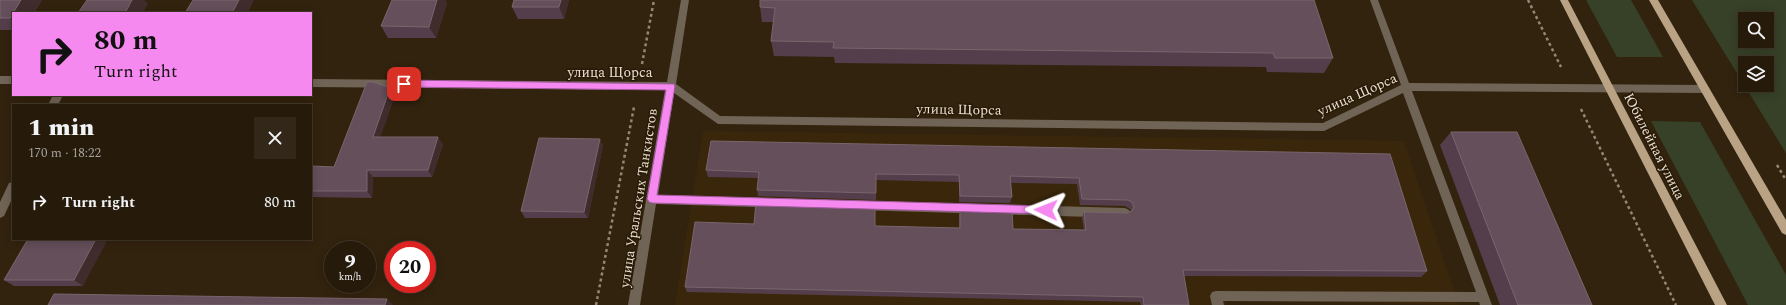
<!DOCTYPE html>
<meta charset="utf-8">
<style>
:root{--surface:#261a0a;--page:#322718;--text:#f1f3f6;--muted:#a4a19c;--line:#42382b}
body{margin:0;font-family:Spectral,serif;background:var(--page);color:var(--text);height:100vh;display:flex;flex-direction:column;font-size:15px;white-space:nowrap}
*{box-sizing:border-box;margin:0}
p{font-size:13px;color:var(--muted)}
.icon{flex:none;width:22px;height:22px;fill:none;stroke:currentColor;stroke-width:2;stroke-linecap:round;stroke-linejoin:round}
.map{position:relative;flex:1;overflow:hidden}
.details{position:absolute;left:12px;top:104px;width:300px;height:136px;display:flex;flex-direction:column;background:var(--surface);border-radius:0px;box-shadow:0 2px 10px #0003,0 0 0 1px var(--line)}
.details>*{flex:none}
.banner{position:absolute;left:12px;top:12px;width:300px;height:84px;border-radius:0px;box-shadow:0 2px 10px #0003,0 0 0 1px var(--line);background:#f589ef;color:#111;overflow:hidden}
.fabs{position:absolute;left:1738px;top:12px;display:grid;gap:8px}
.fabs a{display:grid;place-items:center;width:36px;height:36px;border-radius:0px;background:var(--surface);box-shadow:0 2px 10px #0003,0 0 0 1px var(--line);font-size:20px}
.speed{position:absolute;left:324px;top:241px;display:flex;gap:8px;font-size:20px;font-weight:700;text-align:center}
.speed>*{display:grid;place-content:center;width:52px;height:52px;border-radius:50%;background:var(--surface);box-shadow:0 2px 10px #0003,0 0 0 1px var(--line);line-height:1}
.speed small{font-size:10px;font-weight:400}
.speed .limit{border:6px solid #d22;background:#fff;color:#111}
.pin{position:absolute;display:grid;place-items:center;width:34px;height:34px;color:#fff;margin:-17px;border-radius:8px;box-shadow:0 2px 6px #0006}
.me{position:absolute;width:44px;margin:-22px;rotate:272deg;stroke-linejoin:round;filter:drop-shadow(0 0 3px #0008)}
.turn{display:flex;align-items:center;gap:14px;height:84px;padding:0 16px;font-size:18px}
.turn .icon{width:52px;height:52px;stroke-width:2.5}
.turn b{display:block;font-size:28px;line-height:34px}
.round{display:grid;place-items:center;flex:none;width:42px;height:42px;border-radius:0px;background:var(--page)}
.summary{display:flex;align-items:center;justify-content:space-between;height:68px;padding:0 16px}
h1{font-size:24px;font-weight:800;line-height:30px}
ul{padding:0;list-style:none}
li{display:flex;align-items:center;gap:12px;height:60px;padding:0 16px}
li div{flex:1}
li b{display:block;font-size:15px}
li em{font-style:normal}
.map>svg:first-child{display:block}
.built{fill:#3a270b}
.green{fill:#374127;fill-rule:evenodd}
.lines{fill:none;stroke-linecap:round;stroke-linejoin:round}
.path{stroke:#938777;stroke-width:2.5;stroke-dasharray:3 3;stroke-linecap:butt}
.minor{fill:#706456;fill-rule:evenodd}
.major{fill:#baa285;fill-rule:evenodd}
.wall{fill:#543e4b}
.shaded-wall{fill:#402c2d}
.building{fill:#644f5a;stroke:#79666d}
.route{fill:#f589ef;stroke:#9f599b}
.labels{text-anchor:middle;stroke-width:3;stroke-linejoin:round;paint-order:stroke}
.street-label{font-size:14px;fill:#e9dfd3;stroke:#281a05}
</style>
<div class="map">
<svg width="1786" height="305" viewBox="0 0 1786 305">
<rect width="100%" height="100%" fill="#32230e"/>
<polygon class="built" points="703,131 1404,141 1459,305 1226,300 1226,305 675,305"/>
<g class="green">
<polygon points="1586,0 1631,0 1663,57 1617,57"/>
<path d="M 1692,0 L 1786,0 L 1786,153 ZM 1745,19 L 1767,19 L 1767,41 L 1745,41 ZM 1745,63 L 1767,63 L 1767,85 L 1745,85 Z"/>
<polygon points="1651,121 1700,122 1786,275 1786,305 1748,305"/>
</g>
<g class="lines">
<g class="path">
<polyline points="1528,0 1561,67"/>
<polyline points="642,64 654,0"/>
<polyline points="1581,109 1676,305"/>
<polyline points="1777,165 1786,180"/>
<polyline points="596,305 634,107"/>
</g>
<g class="minor">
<polygon points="681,0 689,0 676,84 720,116 1323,123 1401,85 1370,0 1378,0 1409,83 1704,85 1709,89 1704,93 1412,91 1492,305 1480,305 1479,302 1223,301 1224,305 1212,305 1210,296 1212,292 1216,291 1476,292 1403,93 1324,131 718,124 674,93 658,195 1125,208 1129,210 1130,213 1129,216 1125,218 656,204 640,305 628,305 665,90 311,87 311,79 667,82"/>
<rect x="0" y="76" width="13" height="8"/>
<polygon points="53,95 63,95 58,105 48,105"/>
<polygon points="13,182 13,197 4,216 0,218 0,202 9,183"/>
</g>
<g class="major">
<polygon points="1560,0 1568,0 1727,305 1715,305"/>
<polygon points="1649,0 1658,0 1786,220 1786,235 1782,233"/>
</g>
</g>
<g class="wall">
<polygon points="0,0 42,0 34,13 13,13 13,30 0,30"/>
<polygon points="392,0 445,0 447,3 436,38 388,38 381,26"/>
<polygon points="514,0 569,0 564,19 518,19 512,7"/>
<polygon points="760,0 1333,58 1324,73 1267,72 1266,67 835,63 834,57 774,56 771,41 773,22 762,22 760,7"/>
<polygon points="395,95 380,137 443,144 432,177 373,177 372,198 311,197 311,166 334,167"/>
<polygon points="1451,132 1592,305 1500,305 1440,145"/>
<polygon points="603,145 588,218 525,218 521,211"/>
<polygon points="1390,154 1427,271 1421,277 1184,276 1189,305 1141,305 1140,302 687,292 685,287 754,224 875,206 875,226 959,228 959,215 960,208 1013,229 1084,230 1082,218 1084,212 1127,213 1131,212 1130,209 1125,206 1080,205 1077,184 1011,183 1012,197 1010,203 959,202 959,182 876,180 876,200 758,196 757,190 758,178 708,177 706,170"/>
<polygon points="28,239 83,286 14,286 4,280"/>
</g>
<g class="shaded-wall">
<polygon points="21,0 42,0 34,13 13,13"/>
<polygon points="132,0 144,0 148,4 143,13 125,13"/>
<polygon points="239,0 254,0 248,13 232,13"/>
<polygon points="437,0 445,0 447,3 436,38 429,27"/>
<polygon points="561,0 569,0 564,19 559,7"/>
<polygon points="13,13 13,21 10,18"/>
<polygon points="390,88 395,95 378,144 373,137"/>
<polygon points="438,137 443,144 432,177 428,170"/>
<polygon points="600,139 603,145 588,218 584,212"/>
<polygon points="367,170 373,177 372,198 367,191"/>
<polygon points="96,239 108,239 83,286 74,280"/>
<polygon points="387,299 393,305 385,305"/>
</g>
<g class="building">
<polygon points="0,0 21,0 10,18 0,18"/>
<polygon points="87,0 132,0 125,13 78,13"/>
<polygon points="193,0 239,0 232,13 185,13"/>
<polygon points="392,0 437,0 429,27 381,26"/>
<polygon points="514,0 561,0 559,7 512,7"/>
<polygon points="760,0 1314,0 1333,58 1275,58 1273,53 833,48 834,42 771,41 775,8 760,7"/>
<polygon points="367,82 373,82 390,88 373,137 438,137 428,170 367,170 367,191 311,191 311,166 334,167"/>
<polygon points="1451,132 1517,132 1592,305 1518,305"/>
<polygon points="539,138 600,139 584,212 521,211"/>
<polygon points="711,141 1390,154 1427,271 1183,270 1189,305 1144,305 1143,297 685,287 695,222 754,224 756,202 875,206 875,226 960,228 960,208 1012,210 1013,229 1086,230 1084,212 1127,213 1132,211 1134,207 1132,202 1128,200 1082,199 1079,178 1010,176 1012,197 960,196 959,175 876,174 876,193 757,190 759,172 706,170"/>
<polygon points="28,239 96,239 74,280 4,280"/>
<polygon points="54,294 387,299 385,305 48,305"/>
</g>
<polygon class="route" points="404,80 674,84 675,86 657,195 1046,206 1050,207 1051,210 1050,213 1046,214 652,203 649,202 647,199 666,90 404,87 400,84"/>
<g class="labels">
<g class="street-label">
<text x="610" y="77">улица Щорса</text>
<text transform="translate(1357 94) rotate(-24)" y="5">улица Щорса</text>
<text transform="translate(959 109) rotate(1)" y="5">улица Щорса</text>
<text transform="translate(1655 146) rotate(63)" y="5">Юбилейная улица</text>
<text transform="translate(638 198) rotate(-81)" y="5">улица Уральских Танкистов</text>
</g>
</g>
</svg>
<div class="fabs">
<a><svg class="icon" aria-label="search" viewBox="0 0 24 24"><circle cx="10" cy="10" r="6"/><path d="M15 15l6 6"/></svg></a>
<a><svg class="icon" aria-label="layers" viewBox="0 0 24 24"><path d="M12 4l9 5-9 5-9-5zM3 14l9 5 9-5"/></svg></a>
</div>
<div class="speed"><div>9<small>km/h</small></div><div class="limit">20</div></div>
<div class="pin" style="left:404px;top:84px;background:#d93025"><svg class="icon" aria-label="arrive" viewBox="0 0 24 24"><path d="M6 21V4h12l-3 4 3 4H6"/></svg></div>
<svg class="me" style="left:1046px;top:210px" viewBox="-20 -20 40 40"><path d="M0-17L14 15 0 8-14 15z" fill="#f589ef" stroke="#fff" stroke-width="4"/></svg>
<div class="banner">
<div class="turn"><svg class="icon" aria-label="right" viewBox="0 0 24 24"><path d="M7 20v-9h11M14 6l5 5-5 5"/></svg><div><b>80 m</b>Turn right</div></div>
</div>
<section class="details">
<div class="summary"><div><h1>1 min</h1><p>170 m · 18:22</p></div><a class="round"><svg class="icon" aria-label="close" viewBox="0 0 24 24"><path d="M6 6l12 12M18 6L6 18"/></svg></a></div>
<ul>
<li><svg class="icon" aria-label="right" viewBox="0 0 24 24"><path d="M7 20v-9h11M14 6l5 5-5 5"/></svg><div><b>Turn right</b></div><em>80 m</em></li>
</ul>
</section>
</div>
